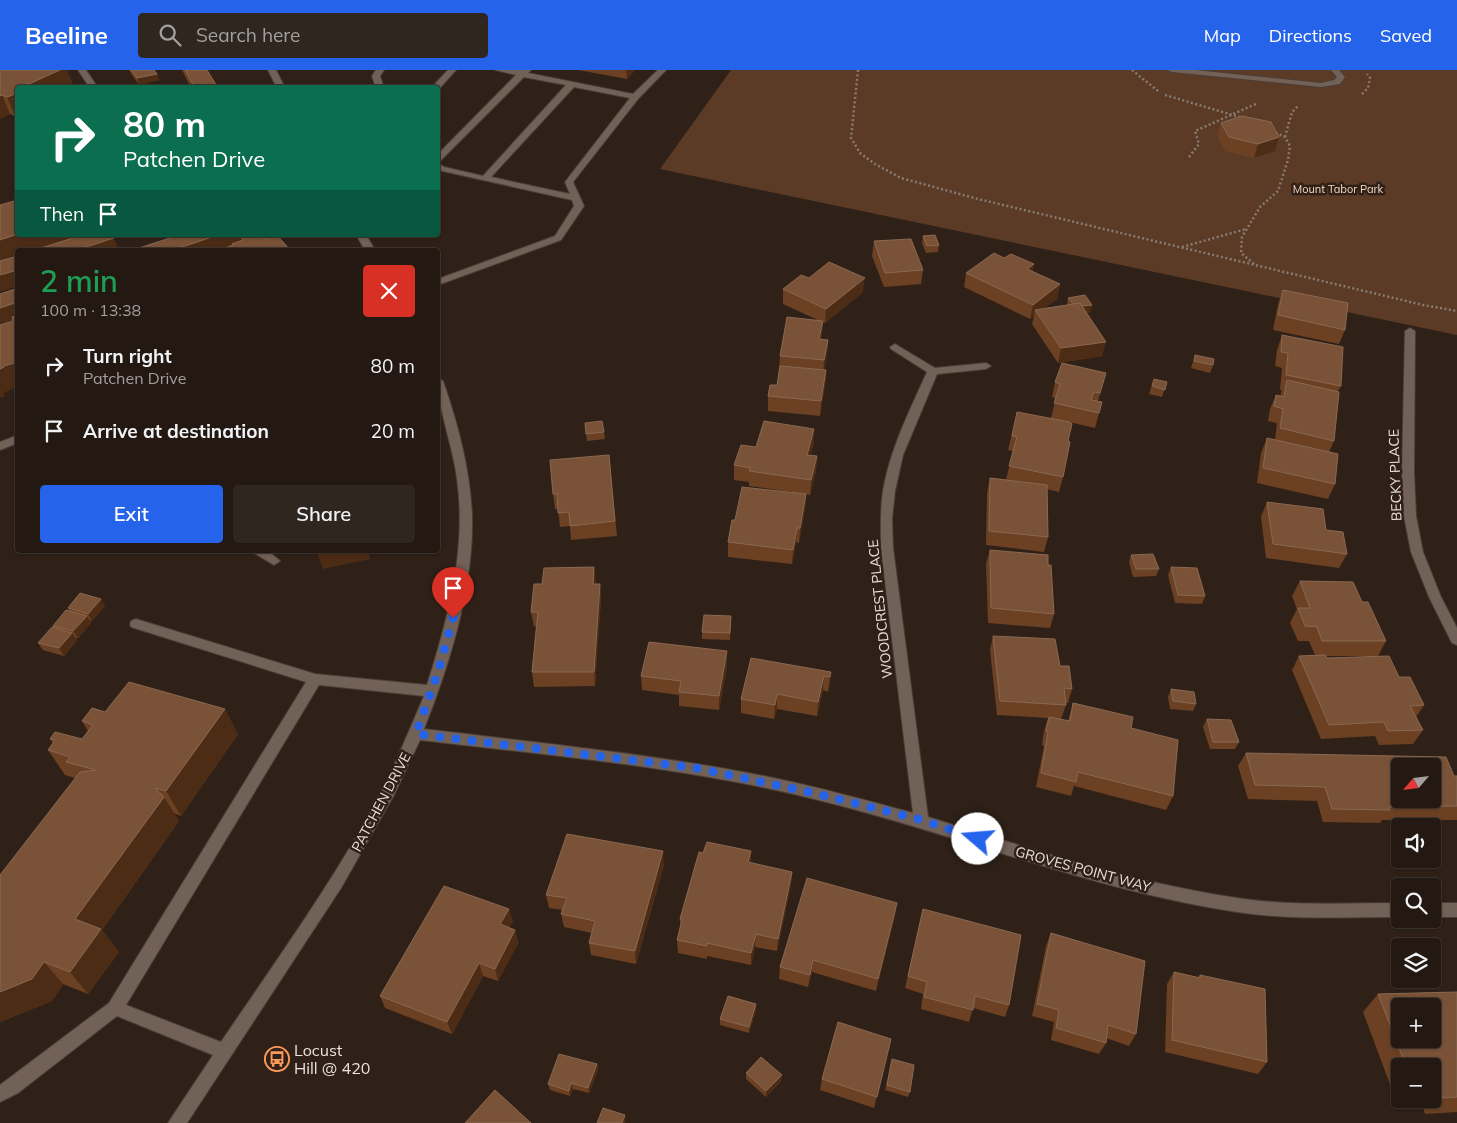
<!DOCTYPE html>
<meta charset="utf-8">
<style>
:root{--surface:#231912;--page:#2f2620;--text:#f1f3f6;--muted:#a3a09f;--line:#403832;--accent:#2563eb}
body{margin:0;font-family:Mulish,sans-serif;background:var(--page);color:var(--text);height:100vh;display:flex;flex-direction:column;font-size:19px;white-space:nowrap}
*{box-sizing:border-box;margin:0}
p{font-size:16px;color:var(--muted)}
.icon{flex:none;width:28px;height:28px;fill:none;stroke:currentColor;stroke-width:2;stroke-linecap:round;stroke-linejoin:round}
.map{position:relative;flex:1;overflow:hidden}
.side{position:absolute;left:15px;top:178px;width:425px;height:305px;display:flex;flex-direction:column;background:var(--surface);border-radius:5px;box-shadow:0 1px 4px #0004,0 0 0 1px var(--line)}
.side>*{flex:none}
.banner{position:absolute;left:15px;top:15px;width:425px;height:152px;border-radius:5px;box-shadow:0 1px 4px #0004,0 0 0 1px var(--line);background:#0b6e4f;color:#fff;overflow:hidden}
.needle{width:32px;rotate:242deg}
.tools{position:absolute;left:1391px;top:688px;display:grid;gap:10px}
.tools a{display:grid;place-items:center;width:50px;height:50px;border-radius:5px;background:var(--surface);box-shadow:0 1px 4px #0004,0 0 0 1px var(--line);font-size:25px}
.pin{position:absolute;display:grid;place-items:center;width:42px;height:42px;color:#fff;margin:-51px -21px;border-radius:50% 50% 50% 0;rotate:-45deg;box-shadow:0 0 5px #0007}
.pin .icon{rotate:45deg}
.me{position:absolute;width:55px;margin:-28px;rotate:288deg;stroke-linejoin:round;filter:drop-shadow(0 0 4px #0008)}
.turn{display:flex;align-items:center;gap:18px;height:105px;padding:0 25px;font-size:22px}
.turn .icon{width:65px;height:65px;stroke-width:2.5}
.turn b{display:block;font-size:35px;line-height:42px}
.then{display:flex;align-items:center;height:48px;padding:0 25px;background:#0003;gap:10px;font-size:19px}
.round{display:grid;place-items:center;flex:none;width:52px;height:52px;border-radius:5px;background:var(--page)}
.head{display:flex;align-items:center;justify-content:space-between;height:85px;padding:0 25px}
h1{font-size:30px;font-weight:600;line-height:38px;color:#1e9e55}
.primary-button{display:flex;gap:10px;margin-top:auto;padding:10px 25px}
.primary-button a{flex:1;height:58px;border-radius:5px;background:var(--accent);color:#fff;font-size:20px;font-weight:600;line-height:58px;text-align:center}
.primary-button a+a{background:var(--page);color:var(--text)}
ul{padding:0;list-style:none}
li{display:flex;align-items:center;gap:15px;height:65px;padding:0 25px}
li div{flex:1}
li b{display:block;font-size:19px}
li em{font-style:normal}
header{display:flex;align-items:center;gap:30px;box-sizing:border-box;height:70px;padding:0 25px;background:var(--accent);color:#fff}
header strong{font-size:24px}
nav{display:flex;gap:28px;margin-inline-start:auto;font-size:18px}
.search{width:350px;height:45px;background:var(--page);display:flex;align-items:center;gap:12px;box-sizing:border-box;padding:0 18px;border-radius:5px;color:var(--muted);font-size:19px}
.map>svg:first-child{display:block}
.green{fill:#5b3b26}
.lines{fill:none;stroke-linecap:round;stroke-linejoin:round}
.minor-casing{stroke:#4a3e38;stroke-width:2}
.path{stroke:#887b74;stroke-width:2.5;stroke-dasharray:2 2.5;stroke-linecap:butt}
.minor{fill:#726157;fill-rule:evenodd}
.wall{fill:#6b4023}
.shaded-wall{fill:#4d2c16}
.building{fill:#795237;stroke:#8b6851;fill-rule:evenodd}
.route{stroke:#2563eb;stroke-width:9;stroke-dasharray:0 16.2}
.labels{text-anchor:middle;stroke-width:5;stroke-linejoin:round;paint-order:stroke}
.far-park-label{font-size:11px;fill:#f6d6c4;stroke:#2f2118}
.street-label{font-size:14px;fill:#ece2dd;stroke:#2f2118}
.near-poi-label{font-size:16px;fill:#ece2dd;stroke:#2f2118;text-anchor:start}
</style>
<header>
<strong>Beeline</strong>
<div class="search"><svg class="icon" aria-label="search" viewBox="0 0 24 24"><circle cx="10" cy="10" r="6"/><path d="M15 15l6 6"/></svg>Search here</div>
<nav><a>Map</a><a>Directions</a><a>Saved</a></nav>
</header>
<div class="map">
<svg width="1457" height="1053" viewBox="0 0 1457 1053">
<rect width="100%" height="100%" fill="#2f2118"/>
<polygon class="green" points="731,0 1457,0 1457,265 660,99"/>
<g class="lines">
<defs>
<g id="minor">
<polygon points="78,0 86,0 98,18 90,18"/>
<polygon points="268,0 276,0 285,18 277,18"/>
<polygon points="376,0 384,0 380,6 384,18 376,18 372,6"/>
<polygon points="448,0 456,0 438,20 438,18 431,18"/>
<path d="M 495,0 L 531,0 L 528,3 L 633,24 L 658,0 L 666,0 L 638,29 L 573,112 L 584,136 L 561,170 L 438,215 L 438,209 L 555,166 L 574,136 L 572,130 L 438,100 L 438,93 L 444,97 L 483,106 L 566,15 L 524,7 L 441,90 L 438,90 L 438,84 L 516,5 ZM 574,17 L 630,28 L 565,112 L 570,124 L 491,107 Z"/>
<polygon points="1168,0 1195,0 1321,13 1334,10 1337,7 1331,0 1339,0 1345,7 1340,14 1321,17 1172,2"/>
<polygon points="356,165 366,165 375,180 365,180"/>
<polygon points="1410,258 1415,261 1414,402 1416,446 1423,482 1441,527 1457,558 1457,575 1452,573 1429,527 1411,482 1404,446 1402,402 1405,261"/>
<path d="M 895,274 L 935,298 L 986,293 L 991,296 L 986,299 L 937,304 L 903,385 L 895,421 L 892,449 L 893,478 L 928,747 C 1032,779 1136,814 1244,829 C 1296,836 1348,833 1400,833 L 1400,847 C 1348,847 1296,850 1244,843 C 1100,823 963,766 822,731 C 690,697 554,686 420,670 L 394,725 L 341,818 L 187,1053 L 168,1053 L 213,985 L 117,946 L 18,1023 L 0,1032 L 0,1015 L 109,933 L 306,612 L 131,557 L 130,554 L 131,551 L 136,549 L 315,604 L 427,615 C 448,549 467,479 457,409 C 453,375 438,342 438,308 L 443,311 C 458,354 470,399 472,445 C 474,516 450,594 424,659 C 539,673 655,684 769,707 C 818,717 865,730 913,743 L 881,478 C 881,459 880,440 883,421 C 890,379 910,340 927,302 L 891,279 L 890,277 ZM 319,615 L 424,626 C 411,656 399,686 384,716 C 338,806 277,889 221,972 L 126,935 Z"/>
<polygon points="18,365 18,373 0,380 0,372"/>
<polygon points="252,480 267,480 280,491 274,495 254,483"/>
<rect x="1432" y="833" width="25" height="14"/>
</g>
</defs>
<use href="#minor" class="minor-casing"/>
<g class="path">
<polyline points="858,0 851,68 860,83 875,94 901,108 978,129 1423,235 1457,241"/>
<polyline points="1132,0 1158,21"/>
<polyline points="1362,24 1368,18 1370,8 1367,4"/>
<polyline points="1165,25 1243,48"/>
<polyline points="1285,67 1292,42 1298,36"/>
<polyline points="1189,87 1199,74 1195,61 1258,33"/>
<polyline points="1182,177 1246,159"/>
<polyline points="1254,194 1241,183 1242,167 1260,137 1278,121 1288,90 1290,76 1285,67 1274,62"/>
</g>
<use href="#minor" class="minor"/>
</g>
<g class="wall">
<polygon points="0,0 74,16 71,18 18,18 16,47 10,44 0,49"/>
<polygon points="129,0 154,0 157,4 159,10 139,15"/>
<polygon points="182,0 207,0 218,18 191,18"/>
<polygon points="578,0 635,0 627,9"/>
<polygon points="1221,53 1279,67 1275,81 1254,88 1225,81 1217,66"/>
<polygon points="923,166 939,175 938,182 926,183 922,173"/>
<polygon points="874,171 923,200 921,214 884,217 872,186"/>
<polygon points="1004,188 1034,194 1032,201 1060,214 1057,229 1044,238 1067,235 1068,228 1092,235 1090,242 1086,243 1102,286 1058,293 1032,254 1034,246 1030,249 964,217 966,203"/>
<polygon points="809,208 863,222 825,253 823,252 821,269 828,270 827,284 824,300 826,300 825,315 820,346 768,341 768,326 777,315 779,300 780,286 820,251 783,234 783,219"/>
<polygon points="1283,220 1345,260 1339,274 1273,260 1278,234"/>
<polygon points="1282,265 1341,316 1338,321 1334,371 1329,382 1335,414 1328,429 1257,413 1261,383 1267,368 1275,370 1277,353 1268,351 1270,339 1276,325 1280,326 1282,320 1280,320 1282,298 1275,296 1277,280"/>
<polygon points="1195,285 1213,295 1210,303 1191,298"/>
<polygon points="1106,303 1098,331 1102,332 1095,358 1051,348 1056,328 1052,327 1055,312"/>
<polygon points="1154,309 1167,312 1162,327 1149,324"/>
<polygon points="1017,342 1068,371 1063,407 1059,422 1047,419 1048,467 1044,482 986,475 987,423 990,408 1006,410 1013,381 1008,380"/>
<polygon points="585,353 604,362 605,369 587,371"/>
<polygon points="814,373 810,385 817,386 816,401 810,425 806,424 805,439 799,473 796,472 792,494 728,487 728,472 735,450 792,422 749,416 749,412 734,410 734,395 756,377"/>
<polygon points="609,385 617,466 571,470 570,456 560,457 558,439 555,439 553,424"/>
<polygon points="1267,432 1326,460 1347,484 1339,498 1266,488 1261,447"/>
<polygon points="990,480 1054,544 1050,558 988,553 986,494"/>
<polygon points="1131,485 1159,499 1156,506 1133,507 1129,492"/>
<polygon points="594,497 595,514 600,514 601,528 595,616 534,617 532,602 536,556 534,557 531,542"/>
<polygon points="1171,497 1205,526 1202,534 1175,533 1168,505"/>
<polygon points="1300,511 1362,532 1386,571 1378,586 1326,586 1327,588 1399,607 1424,635 1416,647 1423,660 1413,674 1379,675 1375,666 1321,669 1292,600 1299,586 1315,585 1309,571 1298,571 1290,553 1297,539 1292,526"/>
<polygon points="105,536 92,551 90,550 91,553 78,568 75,568 77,570 64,586 43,580 38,573 54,557 53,556 69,541 68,538"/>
<polygon points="731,546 730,570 702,569 702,562"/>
<polygon points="993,566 1060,596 1072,619 1068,633 1066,633 1066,635 1061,649 1058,649 1068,651 1073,633 1131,658 1173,726 1166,740 1074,716 1071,726 1036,717 1044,676 1042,675 1044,661 1048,648 997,645 990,580"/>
<polygon points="727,581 727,596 719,640 679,636 679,625 642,620 641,606"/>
<polygon points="831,602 828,622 823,620 817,646 777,639 774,649 741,643 741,629"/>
<polygon points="1171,619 1196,634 1193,641 1170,639 1168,627"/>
<polygon points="105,642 238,664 181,746 174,743 179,751 102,860 119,882 88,924 63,914 52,931 0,952 75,708 65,705 48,680 53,673 50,669 82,669 88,661 82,651"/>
<polygon points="1207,649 1239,672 1235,679 1210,679 1203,657"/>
<polygon points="1246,683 1457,706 1457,750 1382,750 1380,753 1323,752 1317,731 1248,729 1238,696"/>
<polygon points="703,783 792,802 791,815 777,881 755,877 751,895 707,886 707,889 678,883 677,870 680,857 680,849"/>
<polygon points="664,795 636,894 591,885 589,873 592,863 564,857 561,844 563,840 549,838 546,825"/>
<polygon points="923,839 1009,935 1005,947 973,938 969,952 921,939 923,924 905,918"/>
<polygon points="895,846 876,921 812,902 808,917 779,909 780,897"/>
<polygon points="513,851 509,858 515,860 518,873 498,911 483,906 452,964 385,938 380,926"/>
<polygon points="1051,863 1136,964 1129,976 1106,968 1106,973 1099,984 1051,970 1054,952 1032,946 1046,876"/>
<polygon points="1174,902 1198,907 1200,905 1267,992 1258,1004 1165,982 1167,914"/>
<polygon points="1457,922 1457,1042 1425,1044 1420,1029 1432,1029 1432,996 1400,996 1400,1024 1394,1025 1363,942 1378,924"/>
<polygon points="756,934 756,940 749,963 720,955 720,949"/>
<polygon points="891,969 874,1038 820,1020 822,1009"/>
<polygon points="892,989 910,1022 908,1027 885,1020"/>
<polygon points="597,994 598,1000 589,1023 573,1019 570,1026 550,1020 548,1014"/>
<polygon points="746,1003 781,1011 766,1027 746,1009"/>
</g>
<g class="shaded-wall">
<polygon points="60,0 67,0 74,16 71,18 30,18 29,14"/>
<polygon points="626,0 635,0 627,9"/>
<polygon points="157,4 159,10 139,15 137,8"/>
<polygon points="27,13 28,18 18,18"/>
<polygon points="18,23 18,46 16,47 7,27"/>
<polygon points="2,25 10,44 0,49 0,26"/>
<polygon points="1279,67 1275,81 1254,88 1258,74"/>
<polygon points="18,164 18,165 58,165 61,172 38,180 18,180 18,188 0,194 0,170"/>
<polygon points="58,165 90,165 62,174"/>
<polygon points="218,165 246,165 248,171 241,168 243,172 232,174 232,176 220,180 173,180"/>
<polygon points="114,168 119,180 77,180"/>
<polygon points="1034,194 1031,208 1027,199"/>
<polygon points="18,200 18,216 0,222 0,205"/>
<polygon points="865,208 863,222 825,253 826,239"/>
<polygon points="1060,214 1057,229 1038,243 1035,240 1034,246 1030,249 1033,235"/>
<polygon points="18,232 18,249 0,254 0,238"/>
<polygon points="1092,235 1090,242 1074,245 1075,237"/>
<polygon points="823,251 822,265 818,283 819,269"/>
<polygon points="828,270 827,284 823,305 824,290"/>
<polygon points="1106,272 1102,286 1058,293 1061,278"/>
<polygon points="18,292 18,316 15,316 15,318 3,323 5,326 0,328 0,299 4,296"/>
<polygon points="826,300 825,315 820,346 821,331"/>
<polygon points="814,359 814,373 806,399 807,385"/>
<polygon points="817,386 816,401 810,425 811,410"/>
<polygon points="806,424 805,439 799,473 800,458"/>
<polygon points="797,458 796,472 792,494 793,480"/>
<polygon points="316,480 368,480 370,489 323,499"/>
<polygon points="594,497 596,512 594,528 593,514"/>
<polygon points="600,514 601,528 595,616 594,602"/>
<polygon points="101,529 105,536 92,551 88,544"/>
<polygon points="87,546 91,553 78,568 73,561"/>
<polygon points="72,563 77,570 64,586 59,578"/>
<polygon points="727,581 727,596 719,640 719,626"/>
<polygon points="831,602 830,616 828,622 830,607"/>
<polygon points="824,606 823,620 817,646 818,632"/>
<polygon points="777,624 777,639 774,649 775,635"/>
<polygon points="225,639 238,664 181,746 166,721"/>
<polygon points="164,727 179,751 102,860 119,882 88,924 70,902 75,849"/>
<polygon points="663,781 664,795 636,894 635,881"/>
<polygon points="751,781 751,794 748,792"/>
<polygon points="792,802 791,815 777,881 778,869"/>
<polygon points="897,833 895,846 876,921 878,909"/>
<polygon points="509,839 513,851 504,867 500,854"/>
<polygon points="515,860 518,873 498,911 495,899"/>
<polygon points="756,864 755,877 751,895 751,883"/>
<polygon points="813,890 812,902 808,917 810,905"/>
<polygon points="44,892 63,914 52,931 0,952 0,922"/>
<polygon points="479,893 483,906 452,964 447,952"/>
<polygon points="756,934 756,940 749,963 749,957"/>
<polygon points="597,994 598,1000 589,1023 588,1018"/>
<polygon points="782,1005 781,1011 766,1027 766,1021"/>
<polygon points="571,1013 573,1019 570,1026 569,1021"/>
<polygon points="625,1045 626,1051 625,1053 622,1053"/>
</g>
<g class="building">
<polygon points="0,0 60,0 29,14 27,13 18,18 18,23 7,27 2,25 0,26"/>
<polygon points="131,0 154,0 157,4 137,8"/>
<polygon points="185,0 207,0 218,18 195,18"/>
<polygon points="1242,46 1271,52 1279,67 1258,74 1229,67 1221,53"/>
<polygon points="18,130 18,164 0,170 0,135"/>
<polygon points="82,165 112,165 114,168 77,180 35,180"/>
<polygon points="179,165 218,165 173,180 133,180"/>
<polygon points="252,165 260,165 264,169 274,165 277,165 290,180 220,180 233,175 232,174 243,170 241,168"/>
<polygon points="935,165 939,175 927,176 923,166"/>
<polygon points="911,169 923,200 885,203 874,171"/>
<polygon points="994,183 1004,188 1011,184 1034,194 1027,199 1060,214 1033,235 966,203"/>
<polygon points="18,186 18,200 0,205 0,191"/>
<polygon points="829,192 865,208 826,239 783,219 801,205 809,208"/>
<polygon points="18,218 18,232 0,238 0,224"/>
<polygon points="1283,220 1348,233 1345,260 1278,245"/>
<polygon points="1085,225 1092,235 1082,236 1080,233 1073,234 1068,228"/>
<polygon points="1080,233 1106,272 1061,278 1035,240"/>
<polygon points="18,245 18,292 4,296 4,297 0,299 0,255 13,251 12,247"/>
<polygon points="787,247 823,251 819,269 828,270 824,290 780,286"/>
<polygon points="1282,265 1343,277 1341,316 1286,305 1288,283 1281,282"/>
<polygon points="1195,285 1214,289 1213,295 1194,291"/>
<polygon points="1062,293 1106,303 1100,323 1094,322 1091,330 1102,332 1099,343 1054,333 1060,314 1055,312"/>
<polygon points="780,296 826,300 821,331 768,326 770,315 777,315"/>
<polygon points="1154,309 1167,312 1165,320 1152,316"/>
<polygon points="1287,310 1339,322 1334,371 1280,358 1283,339 1274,336 1276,325 1284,327"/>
<polygon points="1017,342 1070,352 1072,354 1068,371 1070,372 1063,407 1009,396 1017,367 1012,366"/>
<polygon points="602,351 604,362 586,364 585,353"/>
<polygon points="764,351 814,359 807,385 817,386 811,410 749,401 751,398 734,395 741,375 756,377"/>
<polygon points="1267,368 1338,384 1335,414 1263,398"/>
<polygon points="609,385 615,451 570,456 569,442 558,443 557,424 553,424 550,390"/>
<polygon points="990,408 1047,415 1048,467 989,461"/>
<polygon points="742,417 806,424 800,458 797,458 793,480 728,472 732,450 735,450"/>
<polygon points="1267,432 1323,439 1326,460 1343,462 1347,484 1273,474"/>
<polygon points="990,480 1048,485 1048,495 1051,495 1054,544 991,538"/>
<polygon points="1153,484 1159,499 1136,499 1131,485"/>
<polygon points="594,497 593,514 600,514 594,602 532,602 538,542 531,542 534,514 542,514 544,498"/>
<polygon points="1171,497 1197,498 1205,526 1178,525"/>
<polygon points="1300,511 1353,512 1362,532 1368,532 1386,571 1322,571 1317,557 1305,556 1298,538 1310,538"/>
<polygon points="80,523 101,529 88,544 68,538"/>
<polygon points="66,540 87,546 73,561 53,556"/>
<polygon points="704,545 731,546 730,563 702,562"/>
<polygon points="52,557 72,563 59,578 38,573"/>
<polygon points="993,566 1055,569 1060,596 1069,596 1072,619 1064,618 1066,635 1000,631"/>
<polygon points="649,572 727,581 719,626 679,622 681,611 641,606"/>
<polygon points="1325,585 1327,588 1389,586 1399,607 1410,607 1424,635 1410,636 1423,660 1388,661 1384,652 1329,655 1299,586"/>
<polygon points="751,588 831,602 830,607 824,606 818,632 777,624 775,635 741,629"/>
<polygon points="129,612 225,639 166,721 155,718 164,727 75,849 101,859 70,902 44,892 32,909 0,922 0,805 80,702 96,700 66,692 70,687 48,680 55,670 50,669 55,662 82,669 93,655 82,651 92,638 105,642"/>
<polygon points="1171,619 1194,622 1196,634 1173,631"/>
<polygon points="1073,633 1133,647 1131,658 1178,670 1173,726 1078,702 1076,712 1041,703 1048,662 1046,661 1049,647 1070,651"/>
<polygon points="1207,649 1231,650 1239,672 1213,672"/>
<path d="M 1246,683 L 1446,687 L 1454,706 L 1457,706 L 1457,736 L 1388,737 L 1390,740 L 1332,739 L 1325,717 L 1255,715 ZM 1400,696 L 1432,696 L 1432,729 L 1400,729 Z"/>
<polygon points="567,764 663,781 635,881 589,873 595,851 561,844 567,828 546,825"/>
<polygon points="707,772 751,781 748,792 792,802 778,869 756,864 751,883 707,873 707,876 677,870 682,850 680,849 699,782 703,783"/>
<polygon points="807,808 897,833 878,909 813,890 810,905 780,897"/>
<polygon points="444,816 509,839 500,854 515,860 495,899 479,893 447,952 380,926"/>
<polygon points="923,839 1021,865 1009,935 975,926 973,940 924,927 927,912 908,906"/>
<polygon points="1051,863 1145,891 1136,964 1108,955 1106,973 1056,958 1059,940 1037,934"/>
<polygon points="1174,902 1200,908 1200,905 1265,919 1267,992 1172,970"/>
<path d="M 1457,922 L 1457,1027 L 1443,1028 L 1435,1007 L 1432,1007 L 1432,996 L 1406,996 L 1378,924 ZM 1400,936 L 1432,936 L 1432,969 L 1400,969 Z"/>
<polygon points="728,926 756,934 749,957 720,949"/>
<polygon points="838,952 891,969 877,1027 822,1009"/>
<polygon points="559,984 597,994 588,1018 571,1013 569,1021 548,1014"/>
<polygon points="761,987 782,1005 766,1021 746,1003"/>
<polygon points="892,989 914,995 910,1022 887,1015"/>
<polygon points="495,1020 531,1053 465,1053"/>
<polygon points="603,1038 625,1045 622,1053 597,1053"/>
</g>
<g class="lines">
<polyline class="route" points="453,548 438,602 416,664 696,698 818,724 922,750 978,769"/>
</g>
<defs>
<symbol id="bus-ring" viewBox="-11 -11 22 22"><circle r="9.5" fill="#2f2118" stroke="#ff9b5a" stroke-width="1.5"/><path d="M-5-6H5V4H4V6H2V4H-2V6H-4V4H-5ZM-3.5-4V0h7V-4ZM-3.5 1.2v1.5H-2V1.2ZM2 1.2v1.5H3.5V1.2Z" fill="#ff9b5a"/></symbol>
</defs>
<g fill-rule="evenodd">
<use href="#bus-ring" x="263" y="975" width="28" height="28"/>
</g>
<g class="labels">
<g class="far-park-label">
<text x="1338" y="123">Mount Tabor Park</text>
</g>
<g class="street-label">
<text transform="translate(1395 405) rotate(-92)" y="5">BECKY PLACE</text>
<text transform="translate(880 539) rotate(-96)" y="5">WOODCREST PLACE</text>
<text transform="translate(381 732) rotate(-62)" y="5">PATCHEN DRIVE</text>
<text transform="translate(1083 799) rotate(15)" y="5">GROVES POINT WAY</text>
</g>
<g class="near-poi-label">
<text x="294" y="986">Locust<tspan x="294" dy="18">Hill @ 420</tspan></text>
</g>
</g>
</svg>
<div class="tools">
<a><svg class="needle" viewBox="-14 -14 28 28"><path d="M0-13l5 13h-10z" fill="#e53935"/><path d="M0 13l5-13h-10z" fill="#a3a09f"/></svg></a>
<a><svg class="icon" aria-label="sound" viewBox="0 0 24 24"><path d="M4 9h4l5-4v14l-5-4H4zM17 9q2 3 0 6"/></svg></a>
<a><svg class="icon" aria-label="search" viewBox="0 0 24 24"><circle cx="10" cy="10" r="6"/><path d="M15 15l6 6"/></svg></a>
<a><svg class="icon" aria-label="layers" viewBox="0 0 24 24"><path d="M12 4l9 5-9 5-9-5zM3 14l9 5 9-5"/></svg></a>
<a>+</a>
<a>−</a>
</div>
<div class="pin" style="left:453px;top:548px;background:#d93025"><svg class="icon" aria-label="arrive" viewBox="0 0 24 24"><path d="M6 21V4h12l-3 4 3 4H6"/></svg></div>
<svg class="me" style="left:978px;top:769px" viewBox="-20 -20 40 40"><circle r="19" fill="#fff"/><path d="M0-13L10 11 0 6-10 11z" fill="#2563eb"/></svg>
<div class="banner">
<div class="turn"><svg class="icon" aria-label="right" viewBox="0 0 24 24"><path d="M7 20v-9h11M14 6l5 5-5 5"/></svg><div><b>80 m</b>Patchen Drive</div></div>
<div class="then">Then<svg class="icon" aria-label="arrive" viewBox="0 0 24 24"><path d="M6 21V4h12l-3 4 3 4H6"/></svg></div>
</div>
<section class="side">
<div class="head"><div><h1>2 min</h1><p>100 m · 13:38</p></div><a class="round" style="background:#d93025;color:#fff"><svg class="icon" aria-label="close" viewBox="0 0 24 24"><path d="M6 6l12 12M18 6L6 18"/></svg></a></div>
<ul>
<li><svg class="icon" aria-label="right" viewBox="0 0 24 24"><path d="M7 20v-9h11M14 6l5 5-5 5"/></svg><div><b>Turn right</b><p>Patchen Drive</p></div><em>80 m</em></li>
<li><svg class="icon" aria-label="arrive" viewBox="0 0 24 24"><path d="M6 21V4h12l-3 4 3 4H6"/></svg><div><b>Arrive at destination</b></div><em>20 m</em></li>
</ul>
<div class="primary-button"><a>Exit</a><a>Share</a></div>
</section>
</div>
